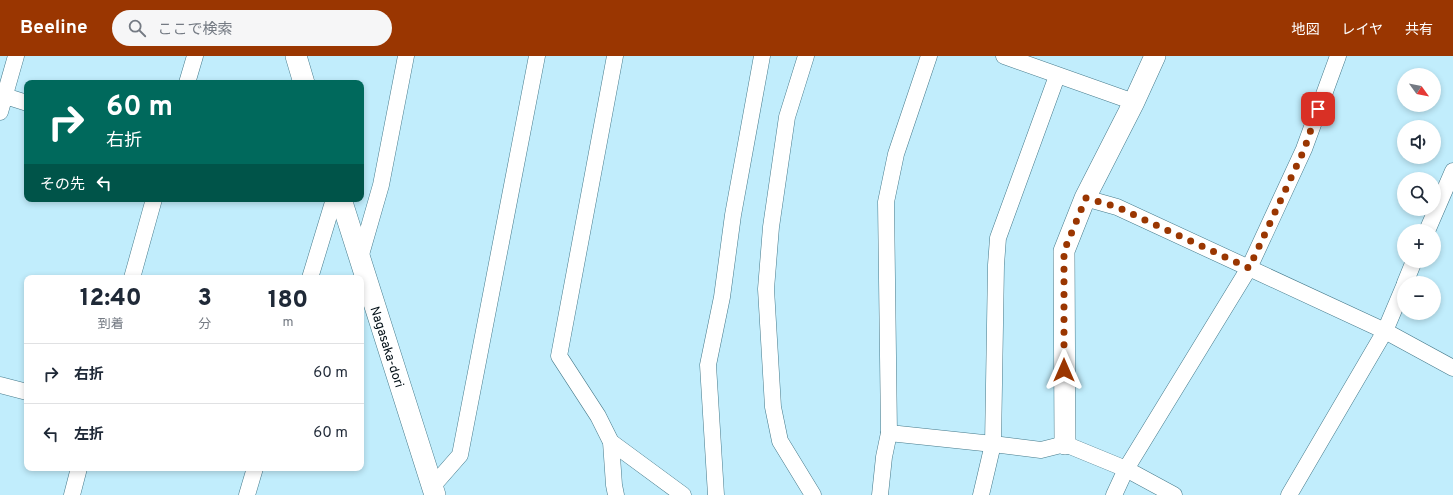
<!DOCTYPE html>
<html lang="ja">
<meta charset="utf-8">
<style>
:root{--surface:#fff;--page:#f6f6f7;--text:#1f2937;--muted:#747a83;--line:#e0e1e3;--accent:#9a3601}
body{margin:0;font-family:Overpass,"Noto Sans JP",sans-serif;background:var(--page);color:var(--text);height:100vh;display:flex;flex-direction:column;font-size:15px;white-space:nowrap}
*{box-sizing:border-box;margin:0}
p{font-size:13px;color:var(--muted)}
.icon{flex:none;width:22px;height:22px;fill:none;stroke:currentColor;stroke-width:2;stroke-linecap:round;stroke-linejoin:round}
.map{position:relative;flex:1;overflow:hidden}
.drawer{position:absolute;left:24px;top:219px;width:340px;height:196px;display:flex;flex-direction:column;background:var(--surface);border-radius:8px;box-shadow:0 2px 6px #0003}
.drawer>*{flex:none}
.banner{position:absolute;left:24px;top:24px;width:340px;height:122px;border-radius:8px;box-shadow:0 2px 6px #0003;background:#00695c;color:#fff;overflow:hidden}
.needle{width:26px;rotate:123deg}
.tools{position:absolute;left:1397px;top:12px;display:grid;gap:8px}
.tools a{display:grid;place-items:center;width:44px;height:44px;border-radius:50%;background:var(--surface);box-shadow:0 2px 6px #0003;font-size:20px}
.pin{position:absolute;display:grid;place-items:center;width:34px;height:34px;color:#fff;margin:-17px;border-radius:8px;box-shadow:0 2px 6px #0006}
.me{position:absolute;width:44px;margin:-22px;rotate:0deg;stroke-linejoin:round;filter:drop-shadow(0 0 3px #0008)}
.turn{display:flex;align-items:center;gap:14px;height:84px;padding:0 16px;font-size:18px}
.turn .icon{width:52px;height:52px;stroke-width:2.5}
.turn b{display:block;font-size:28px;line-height:34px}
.then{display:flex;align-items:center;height:38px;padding:0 16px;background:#0003;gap:8px;font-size:15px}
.eta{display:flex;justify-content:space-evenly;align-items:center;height:68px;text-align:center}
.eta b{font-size:24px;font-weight:800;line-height:28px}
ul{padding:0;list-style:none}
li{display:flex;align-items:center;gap:12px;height:60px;padding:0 16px;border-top:1px solid var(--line)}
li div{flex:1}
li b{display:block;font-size:15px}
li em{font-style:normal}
header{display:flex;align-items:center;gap:24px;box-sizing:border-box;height:56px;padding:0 20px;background:var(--accent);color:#fff}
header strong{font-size:19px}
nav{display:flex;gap:22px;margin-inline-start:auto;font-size:14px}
.search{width:280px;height:36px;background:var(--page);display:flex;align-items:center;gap:10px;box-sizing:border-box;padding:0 14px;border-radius:22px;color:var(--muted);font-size:15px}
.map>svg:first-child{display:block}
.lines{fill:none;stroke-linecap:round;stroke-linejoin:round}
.minor-casing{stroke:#457a8b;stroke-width:17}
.tertiary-casing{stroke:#457a8b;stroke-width:22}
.minor{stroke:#fff;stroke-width:16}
.tertiary{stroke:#fff;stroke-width:21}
.route{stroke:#9a3601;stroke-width:7;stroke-dasharray:0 12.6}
.labels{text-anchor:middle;stroke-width:3;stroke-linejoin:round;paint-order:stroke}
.street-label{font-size:13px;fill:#000e15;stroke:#e1f6fe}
</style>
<header>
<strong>Beeline</strong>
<div class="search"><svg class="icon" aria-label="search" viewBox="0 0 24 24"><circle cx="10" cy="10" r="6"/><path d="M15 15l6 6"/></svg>ここで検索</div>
<nav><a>地図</a><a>レイヤ</a><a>共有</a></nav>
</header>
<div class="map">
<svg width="1453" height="439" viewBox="0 0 1453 439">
<rect width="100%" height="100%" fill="#c1edfc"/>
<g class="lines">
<defs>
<g id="minor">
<polyline points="615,0 559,300 598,360 611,386 614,429 616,439"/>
<polyline points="806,0 787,61 771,171 766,233 773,351 780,385 813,439"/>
<polyline points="1004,0 1134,46"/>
<polyline points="187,27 195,0"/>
<polyline points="5,40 27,47"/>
<polyline points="0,56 16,0"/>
<polyline points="1085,142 1117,151 1249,212 1385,275 1453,312"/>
<polyline points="1427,175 1453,115"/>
<polyline points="360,202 381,129 406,0"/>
<polyline points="132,222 154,143"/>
<polyline points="310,222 334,143"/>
<polyline points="1405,227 1414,205"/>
<polyline points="0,329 27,336"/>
<polyline points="889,377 993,388 1041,394 1065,388 1126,413 1174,439"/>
<polyline points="611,386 683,439"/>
<polyline points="432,431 460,399 537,0"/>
<polyline points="72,439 79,412"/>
<polyline points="247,439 255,412"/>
<polyline points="716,439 708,309 722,241 733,159 762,0"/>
<polyline points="880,439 884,401 889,377 886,146 896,98 929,0"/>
<polyline points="981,439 993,388 996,209 998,182 1057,20"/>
<polyline points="1114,439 1126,413 1249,212 1304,93 1338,0"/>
<polyline points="1289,439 1385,275 1404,230"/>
</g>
<g id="tertiary">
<polyline points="296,0 304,27"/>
<path id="s1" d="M 341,143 L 435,439"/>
<polyline points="1065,388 1064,195 1085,142 1134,46 1155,0"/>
</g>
</defs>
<use href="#minor" class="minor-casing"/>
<use href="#tertiary" class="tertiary-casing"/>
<use href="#minor" class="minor"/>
<use href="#tertiary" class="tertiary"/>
</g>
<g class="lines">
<polyline class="route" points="1064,314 1064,195 1086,142 1117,151 1249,212 1304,94 1318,53"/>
</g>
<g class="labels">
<g class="street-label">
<text dy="5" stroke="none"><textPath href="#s1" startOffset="155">Nagasaka-dori</textPath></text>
</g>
</g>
</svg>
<div class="tools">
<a><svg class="needle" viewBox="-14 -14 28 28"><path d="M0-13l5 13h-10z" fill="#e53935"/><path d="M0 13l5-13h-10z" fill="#747a83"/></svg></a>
<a><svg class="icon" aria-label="sound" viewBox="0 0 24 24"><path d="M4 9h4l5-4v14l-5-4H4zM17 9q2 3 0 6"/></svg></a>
<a><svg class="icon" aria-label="search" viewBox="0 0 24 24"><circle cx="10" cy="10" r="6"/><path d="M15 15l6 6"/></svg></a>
<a>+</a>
<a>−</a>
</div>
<div class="pin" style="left:1318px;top:53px;background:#d93025"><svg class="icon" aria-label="arrive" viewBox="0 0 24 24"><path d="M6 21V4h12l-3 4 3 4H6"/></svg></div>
<svg class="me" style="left:1064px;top:314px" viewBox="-20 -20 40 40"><path d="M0-17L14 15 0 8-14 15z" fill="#9a3601" stroke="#fff" stroke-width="4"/></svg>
<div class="banner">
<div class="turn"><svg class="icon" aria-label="right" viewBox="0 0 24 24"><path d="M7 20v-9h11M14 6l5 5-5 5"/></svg><div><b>60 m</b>右折</div></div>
<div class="then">その先<svg class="icon" aria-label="left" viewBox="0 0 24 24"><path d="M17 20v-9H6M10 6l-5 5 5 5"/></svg></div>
</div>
<section class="drawer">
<div class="eta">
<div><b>12:40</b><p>到着</p></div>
<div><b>3</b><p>分</p></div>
<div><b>180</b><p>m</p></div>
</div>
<ul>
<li><svg class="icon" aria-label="right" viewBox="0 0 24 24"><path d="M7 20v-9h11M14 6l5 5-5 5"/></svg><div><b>右折</b></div><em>60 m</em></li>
<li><svg class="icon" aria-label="left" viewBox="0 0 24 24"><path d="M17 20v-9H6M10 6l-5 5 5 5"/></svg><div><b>左折</b></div><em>60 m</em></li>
</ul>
</section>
</div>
